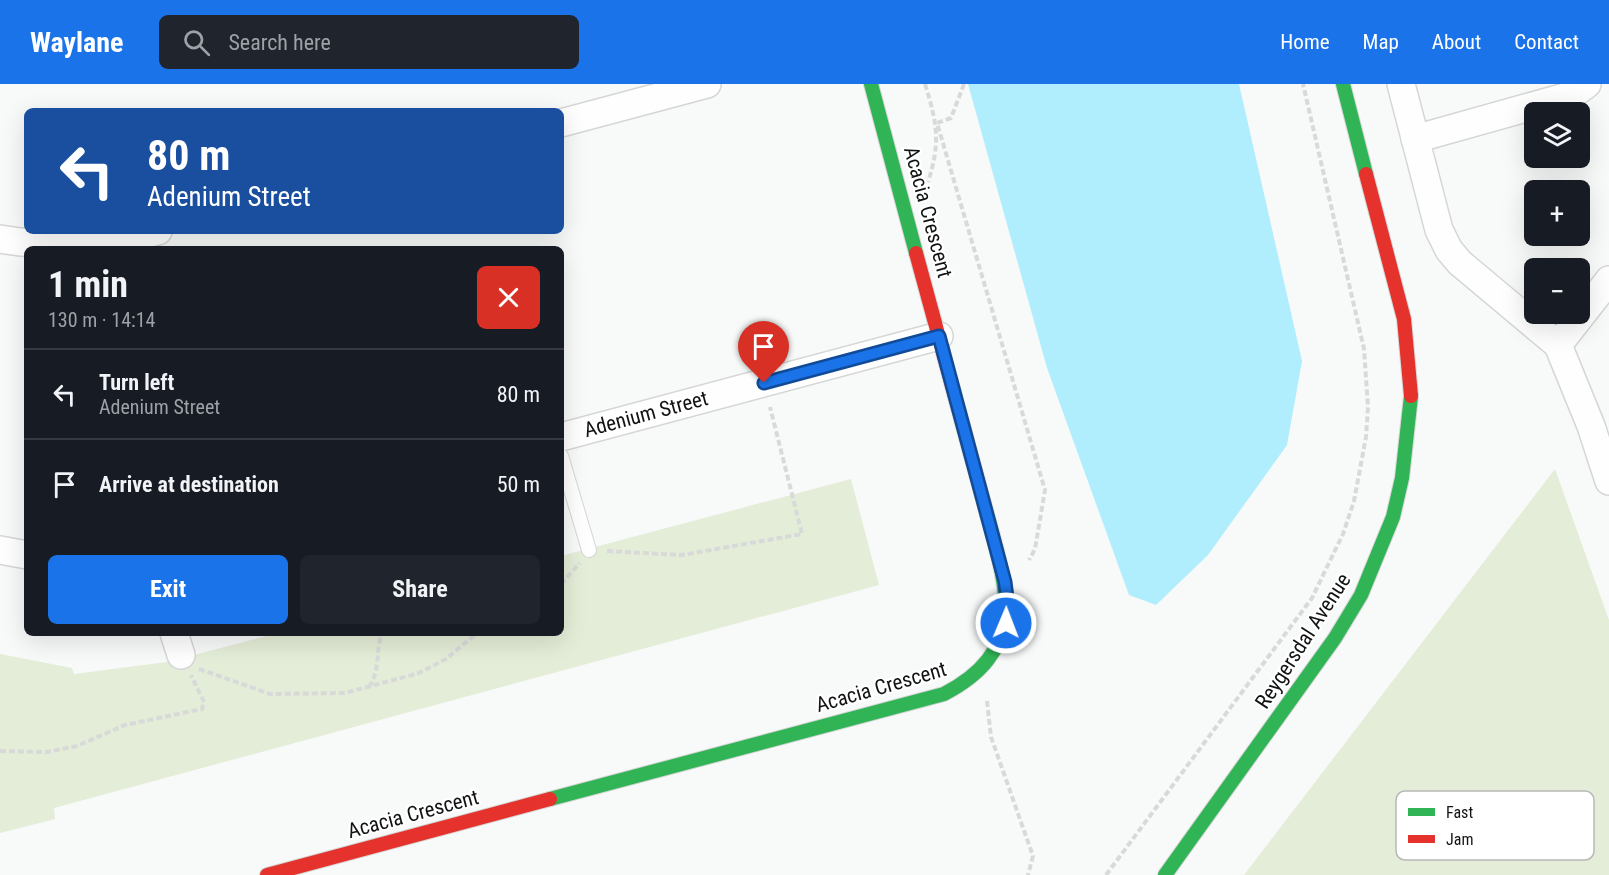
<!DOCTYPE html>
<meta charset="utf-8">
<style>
:root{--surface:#171b24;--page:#20242c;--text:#f1f3f6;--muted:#9ea1a6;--line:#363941;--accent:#1a73e8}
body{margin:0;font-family:"Roboto Condensed",sans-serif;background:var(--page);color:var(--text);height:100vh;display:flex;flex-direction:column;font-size:22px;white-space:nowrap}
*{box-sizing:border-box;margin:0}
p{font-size:20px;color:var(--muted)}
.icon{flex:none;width:33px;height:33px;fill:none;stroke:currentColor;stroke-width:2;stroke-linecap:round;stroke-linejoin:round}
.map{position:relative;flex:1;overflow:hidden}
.sheet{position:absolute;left:24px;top:162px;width:540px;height:390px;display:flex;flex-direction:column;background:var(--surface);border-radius:9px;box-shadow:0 6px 24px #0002}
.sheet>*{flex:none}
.banner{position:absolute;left:24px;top:24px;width:540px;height:126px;border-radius:9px;box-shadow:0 6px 24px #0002;background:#1a4fa0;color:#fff;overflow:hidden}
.fabs{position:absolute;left:1524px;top:18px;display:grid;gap:12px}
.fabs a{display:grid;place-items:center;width:66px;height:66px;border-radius:9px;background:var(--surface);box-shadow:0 6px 24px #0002;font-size:30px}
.pin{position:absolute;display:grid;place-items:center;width:51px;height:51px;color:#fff;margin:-62px -26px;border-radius:50% 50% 50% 0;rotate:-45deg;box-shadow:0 0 6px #0007}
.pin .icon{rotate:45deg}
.me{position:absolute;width:66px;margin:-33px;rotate:1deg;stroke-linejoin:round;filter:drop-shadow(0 0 4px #0008)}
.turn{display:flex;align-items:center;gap:21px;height:126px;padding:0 24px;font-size:27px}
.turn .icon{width:78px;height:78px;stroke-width:2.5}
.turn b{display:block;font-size:42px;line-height:51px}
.round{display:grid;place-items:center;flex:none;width:63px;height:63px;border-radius:9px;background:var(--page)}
.overview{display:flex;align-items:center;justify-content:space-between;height:102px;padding:0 24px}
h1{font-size:36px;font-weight:700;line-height:45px}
.primary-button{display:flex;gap:12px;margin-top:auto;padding:12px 24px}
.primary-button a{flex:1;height:69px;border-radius:9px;background:var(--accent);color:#fff;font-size:24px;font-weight:700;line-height:69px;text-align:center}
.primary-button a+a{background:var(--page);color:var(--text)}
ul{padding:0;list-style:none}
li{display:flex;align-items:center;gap:18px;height:90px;padding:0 24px;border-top:2px solid var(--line)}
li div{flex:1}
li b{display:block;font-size:22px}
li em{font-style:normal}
header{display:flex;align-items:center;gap:36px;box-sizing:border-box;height:84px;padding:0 30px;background:var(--accent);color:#fff}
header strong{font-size:28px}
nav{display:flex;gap:33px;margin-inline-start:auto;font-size:21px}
.search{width:420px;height:54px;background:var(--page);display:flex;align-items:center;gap:15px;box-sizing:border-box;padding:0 21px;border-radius:9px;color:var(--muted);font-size:22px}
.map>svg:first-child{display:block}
.green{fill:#e4edd7}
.water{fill:#b0edfd}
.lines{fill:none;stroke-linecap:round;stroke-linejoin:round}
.lane-casing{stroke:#d5d6d6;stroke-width:16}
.street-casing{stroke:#d5d6d6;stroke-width:30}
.fast-casing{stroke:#d5d6d6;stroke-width:16}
.jam-casing{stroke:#d5d6d6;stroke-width:16}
.path{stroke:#d8d9d9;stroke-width:4;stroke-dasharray:6 3;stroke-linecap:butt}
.lane{stroke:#fefefe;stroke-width:14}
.street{stroke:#fefefe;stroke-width:27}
.fast{stroke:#30b455;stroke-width:14}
.jam{stroke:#e5322d;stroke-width:14}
.route-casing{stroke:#114b97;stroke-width:15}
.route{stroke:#1a73e8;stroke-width:10}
.labels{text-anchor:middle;stroke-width:4.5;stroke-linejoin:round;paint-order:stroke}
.street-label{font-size:21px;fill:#111212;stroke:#fff}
.key{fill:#fff;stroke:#b8b8b8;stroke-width:1.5}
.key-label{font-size:16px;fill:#111212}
</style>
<header>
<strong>Waylane</strong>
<div class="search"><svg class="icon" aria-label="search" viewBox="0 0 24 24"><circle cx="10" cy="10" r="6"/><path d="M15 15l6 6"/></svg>Search here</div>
<nav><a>Home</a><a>Map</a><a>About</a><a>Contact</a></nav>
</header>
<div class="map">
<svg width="1609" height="791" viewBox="0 0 1609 791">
<rect width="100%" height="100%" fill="#f8f9f9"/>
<g class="green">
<polygon points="1555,385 1609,536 1609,791 1244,791"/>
<polygon points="851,395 879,501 54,724 55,735 0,749 0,570 72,584 74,590 167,578 278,549 561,549 561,472"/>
</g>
<polygon class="water" points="968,0 1239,0 1302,277 1287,361 1208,471 1156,521 1129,511 1047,284"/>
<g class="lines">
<defs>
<polyline id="lane" points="561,372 589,466"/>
<g id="street">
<polyline points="1401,0 1439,146 1449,166 1460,179 1558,261 1591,342 1609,397"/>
<polyline points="561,39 707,0"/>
<polyline points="1415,55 1572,11 1587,0"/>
<polyline points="0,155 20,158 96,162 158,147"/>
<polyline points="1558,261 1609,196"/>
<polyline points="561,353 939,252"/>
<polyline points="0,466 27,471"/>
<polyline points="174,549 181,571"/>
</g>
<g id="fast">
<polyline points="871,0 916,169"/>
<polyline points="1343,0 1366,90"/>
<path d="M 550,715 L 944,610 C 1031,565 1006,501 985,423"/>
<polyline points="1165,791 1335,554 1361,511 1393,433 1402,394 1411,312"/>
</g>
<g id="jam">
<polyline points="1366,90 1404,235 1411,312"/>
<polyline points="916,169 985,423"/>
<polyline points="267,791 550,715"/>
</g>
</defs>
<use href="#lane" class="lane-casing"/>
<use href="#street" class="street-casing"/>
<use href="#fast" class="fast-casing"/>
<use href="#jam" class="jam-casing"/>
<g class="path">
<path d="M 925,0 C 937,39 941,58 928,98"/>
<polyline points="964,0 951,34 937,39 1045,406 1035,465 1029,476"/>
<polyline points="607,467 682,471 802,450 770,323"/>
<polyline points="561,500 580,479"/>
<polyline points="199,585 270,610 345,609 419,589 446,575 477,549"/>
<path d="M 369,603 C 381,585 375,568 382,549"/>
<polyline points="987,617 991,653 1033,772 1028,791"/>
<polyline points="0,667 47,668 77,662 125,641 202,625 204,618 191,591"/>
<polyline points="1106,791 1312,514 1343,450 1354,417 1366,353 1368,323 1364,265 1303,0"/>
</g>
<use href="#lane" class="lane"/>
<use href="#street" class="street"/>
<use href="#fast" class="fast"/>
<use href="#jam" class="jam"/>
</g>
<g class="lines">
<defs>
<polyline id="route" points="764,299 939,252 1005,498 1008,522 1006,539"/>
</defs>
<use href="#route" class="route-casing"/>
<use href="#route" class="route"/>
</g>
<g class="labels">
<g class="street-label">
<text transform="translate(928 128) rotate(75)" y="7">Acacia Crescent</text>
<text transform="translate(646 330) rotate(-15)" y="7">Adenium Street</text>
<text transform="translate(1303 557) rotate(-57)" y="7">Reygersdal Avenue</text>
<text transform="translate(881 603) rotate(-16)" y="7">Acacia Crescent</text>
<text transform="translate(413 730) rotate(-15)" y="7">Acacia Crescent</text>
</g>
</g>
<rect x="1396" y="707" width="198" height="69" rx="9" class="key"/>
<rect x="1408" y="724" width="27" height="8" fill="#30b455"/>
<rect x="1408" y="751" width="27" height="8" fill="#e5322d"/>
<g class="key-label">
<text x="1446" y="734">Fast</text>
<text x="1446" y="761">Jam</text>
</g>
</svg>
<div class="fabs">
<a><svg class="icon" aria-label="layers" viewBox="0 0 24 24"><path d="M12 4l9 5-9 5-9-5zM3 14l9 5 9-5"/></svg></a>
<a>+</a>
<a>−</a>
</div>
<div class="pin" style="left:764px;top:299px;background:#d93025"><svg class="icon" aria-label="arrive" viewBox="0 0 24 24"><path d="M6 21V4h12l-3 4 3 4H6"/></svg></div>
<svg class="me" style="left:1006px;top:539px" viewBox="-20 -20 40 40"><circle r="17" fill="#1a73e8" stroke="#fff" stroke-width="3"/><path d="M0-11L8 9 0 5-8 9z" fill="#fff"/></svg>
<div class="banner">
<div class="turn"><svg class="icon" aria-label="left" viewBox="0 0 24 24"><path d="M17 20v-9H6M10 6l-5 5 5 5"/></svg><div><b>80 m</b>Adenium Street</div></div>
</div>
<section class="sheet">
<div class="overview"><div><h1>1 min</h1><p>130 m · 14:14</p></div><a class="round" style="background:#d93025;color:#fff"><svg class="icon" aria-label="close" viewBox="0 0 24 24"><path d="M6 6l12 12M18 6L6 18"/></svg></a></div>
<ul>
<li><svg class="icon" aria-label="left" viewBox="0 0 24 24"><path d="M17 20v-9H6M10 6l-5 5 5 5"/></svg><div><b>Turn left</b><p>Adenium Street</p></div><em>80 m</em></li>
<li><svg class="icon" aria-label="arrive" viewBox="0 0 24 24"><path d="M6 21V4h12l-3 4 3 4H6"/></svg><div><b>Arrive at destination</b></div><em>50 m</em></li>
</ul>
<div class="primary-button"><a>Exit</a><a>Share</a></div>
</section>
</div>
